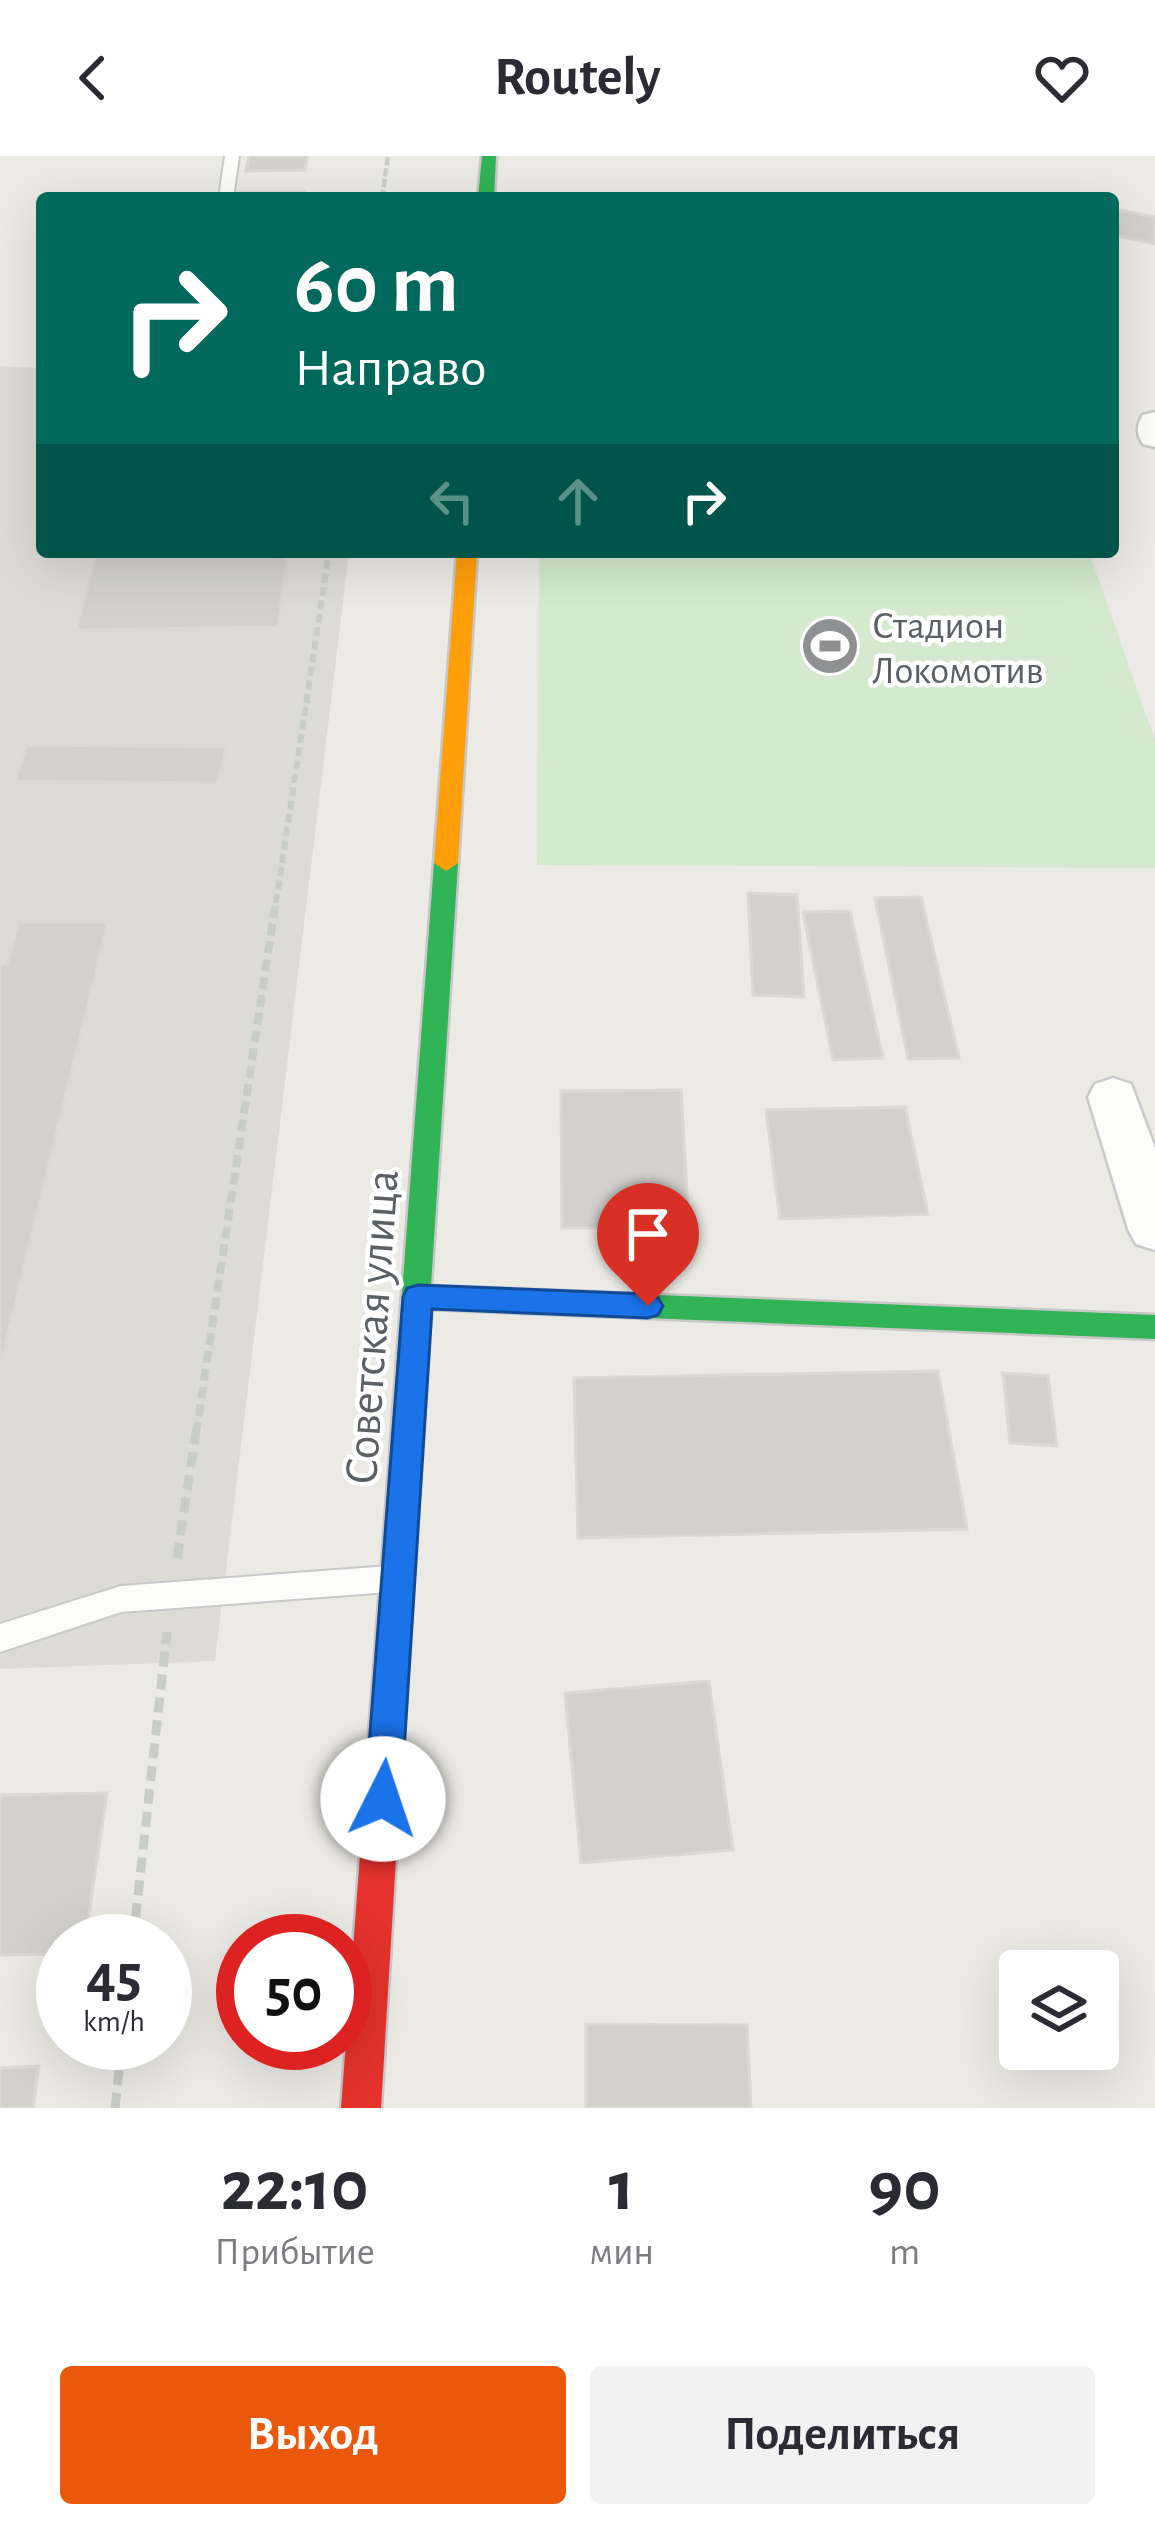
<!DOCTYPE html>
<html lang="ru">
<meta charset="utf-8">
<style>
:root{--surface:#fff;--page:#f2f2f3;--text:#2b2b33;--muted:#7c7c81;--accent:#ea580c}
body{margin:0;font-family:"Alegreya Sans",sans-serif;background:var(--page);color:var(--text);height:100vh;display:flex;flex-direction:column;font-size:45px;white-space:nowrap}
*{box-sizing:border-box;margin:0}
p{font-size:39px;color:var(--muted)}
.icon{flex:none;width:66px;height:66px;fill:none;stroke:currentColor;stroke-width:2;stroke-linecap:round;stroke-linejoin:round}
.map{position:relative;height:1952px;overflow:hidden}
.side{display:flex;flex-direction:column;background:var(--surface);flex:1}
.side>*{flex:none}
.top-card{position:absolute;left:36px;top:36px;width:1083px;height:366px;border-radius:12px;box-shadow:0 12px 48px #0002;background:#00695c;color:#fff;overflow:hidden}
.buttons{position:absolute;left:999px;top:1794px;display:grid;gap:24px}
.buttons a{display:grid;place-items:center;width:120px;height:120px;border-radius:12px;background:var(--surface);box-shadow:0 12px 48px #0002;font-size:60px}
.speed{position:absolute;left:36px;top:1758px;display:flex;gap:24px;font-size:60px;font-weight:700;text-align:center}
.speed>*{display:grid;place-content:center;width:156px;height:156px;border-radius:50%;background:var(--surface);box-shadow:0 12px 48px #0002;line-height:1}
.speed small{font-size:30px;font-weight:400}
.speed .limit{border:18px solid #d22;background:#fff;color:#111}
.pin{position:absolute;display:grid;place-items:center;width:102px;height:102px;color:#fff;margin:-123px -51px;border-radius:50% 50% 50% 0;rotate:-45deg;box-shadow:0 0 12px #0007}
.pin .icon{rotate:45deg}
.me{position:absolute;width:132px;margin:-66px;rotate:4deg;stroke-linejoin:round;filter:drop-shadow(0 0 9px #0008)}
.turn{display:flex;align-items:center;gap:42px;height:252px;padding:0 60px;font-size:54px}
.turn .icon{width:156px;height:156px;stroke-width:2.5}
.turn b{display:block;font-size:84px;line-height:102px}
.lanes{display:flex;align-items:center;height:114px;padding:0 60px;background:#0003;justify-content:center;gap:60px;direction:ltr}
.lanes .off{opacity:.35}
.eta{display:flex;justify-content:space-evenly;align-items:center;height:204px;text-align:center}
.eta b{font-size:72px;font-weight:600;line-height:84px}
.button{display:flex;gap:24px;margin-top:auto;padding:24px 60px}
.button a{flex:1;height:138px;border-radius:12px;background:var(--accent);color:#fff;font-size:48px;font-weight:600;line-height:138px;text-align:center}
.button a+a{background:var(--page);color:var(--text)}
header{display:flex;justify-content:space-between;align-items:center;height:156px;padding:0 60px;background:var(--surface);font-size:54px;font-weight:600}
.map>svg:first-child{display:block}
.industrial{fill:#dddbd6}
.green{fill:#d4e9ce}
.building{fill:#d2d1ce;stroke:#dcd9d4;stroke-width:3}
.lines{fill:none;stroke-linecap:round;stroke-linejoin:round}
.lane-casing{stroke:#c8c9c8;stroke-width:4}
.street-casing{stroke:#c8c9c8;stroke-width:5}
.fast-casing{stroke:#c8c8c8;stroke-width:5}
.slow-casing{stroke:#c8c8c8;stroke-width:5}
.jam-casing{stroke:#c8c8c8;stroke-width:5}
.path-far3{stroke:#c8cdc9;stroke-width:4.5;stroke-dasharray:8 3;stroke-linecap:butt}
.path-far2{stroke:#c8cdc9;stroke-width:6;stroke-dasharray:9 4.5;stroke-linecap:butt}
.path-far1{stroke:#c8cdc9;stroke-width:8;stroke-dasharray:12 6;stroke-linecap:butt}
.path{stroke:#c8cdc9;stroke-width:9;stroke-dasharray:15 8;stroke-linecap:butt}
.lane{fill:#fcfcfb;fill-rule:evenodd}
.street{fill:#fcfcfb;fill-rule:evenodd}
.fast{fill:#30b455;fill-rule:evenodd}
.slow{fill:#ff9f0a;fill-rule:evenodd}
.jam{fill:#e5322d;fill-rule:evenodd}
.route{fill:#1a73e8;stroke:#114b97;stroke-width:3}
.labels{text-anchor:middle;stroke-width:9;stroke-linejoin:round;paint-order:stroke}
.far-poi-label{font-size:39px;fill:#5b6065;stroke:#fff;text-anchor:start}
.street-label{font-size:48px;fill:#5b6065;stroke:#fff}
</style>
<header><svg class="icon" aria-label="back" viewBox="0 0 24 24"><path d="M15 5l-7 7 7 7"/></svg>Routely<svg class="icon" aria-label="heart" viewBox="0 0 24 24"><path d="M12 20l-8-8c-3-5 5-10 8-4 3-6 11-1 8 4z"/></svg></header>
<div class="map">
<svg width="1155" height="1952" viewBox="0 0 1155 1952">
<rect width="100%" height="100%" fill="#eceae5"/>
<polygon class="industrial" points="0,210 42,212 42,396 349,396 215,1505 0,1513"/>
<polygon class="green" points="539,396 1089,396 1155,584 1155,712 537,709"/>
<g class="building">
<polygon points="249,0 307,0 305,14 246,15"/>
<polygon points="240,36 304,36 303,42 239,42"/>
<polygon points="1113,53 1155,61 1155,88 1113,79"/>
<polygon points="96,396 288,396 278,471 76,474"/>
<polygon points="27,589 226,591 218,627 15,625"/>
<polygon points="748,737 797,739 804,841 753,839"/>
<polygon points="921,741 959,902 908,903 875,742"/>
<polygon points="850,755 883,902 833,904 803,756"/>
<polygon points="19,766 108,766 0,1210 0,808 7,808"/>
<polygon points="681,934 689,1072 562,1072 561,935"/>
<polygon points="905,951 928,1058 780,1063 766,954"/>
<polygon points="938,1215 967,1373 578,1382 574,1222"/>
<polygon points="1003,1217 1048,1220 1057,1290 1010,1287"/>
<polygon points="709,1525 733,1694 581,1707 565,1537"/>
<polygon points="107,1637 85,1785 63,1785 63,1798 0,1799 0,1639"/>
<polygon points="586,1868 747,1869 751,1952 586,1952"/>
<polygon points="39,1910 33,1952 0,1952 0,1912"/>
</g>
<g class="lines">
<defs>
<g id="lane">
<polygon points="225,0 239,0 233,42 219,42"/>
<polygon points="390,1410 400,1414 404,1423 400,1432 390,1436 121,1456 0,1496 0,1468 121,1430"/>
</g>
<g id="street">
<path d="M 1155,256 L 1155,291 L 1143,288 C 1136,278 1136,269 1143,259 Z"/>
<polygon points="1113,922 1131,928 1155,992 1155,1094 1136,1088 1128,1073 1088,941 1095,928"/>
</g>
<g id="fast">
<polygon points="482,0 496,0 494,42 478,42"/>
<polygon points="446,699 458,707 431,1130 1155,1159 1155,1183 430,1153 413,1420 408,1430 397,1435 386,1430 381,1420 434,707"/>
</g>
<polygon id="slow" points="457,396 477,396 458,707 446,715 434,707"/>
<polygon id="jam" points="397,1405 408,1410 413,1420 381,1952 341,1952 381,1420 386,1410"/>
</defs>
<use href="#lane" class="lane-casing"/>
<use href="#street" class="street-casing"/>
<use href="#fast" class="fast-casing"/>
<use href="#slow" class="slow-casing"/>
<use href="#jam" class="jam-casing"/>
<polyline class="path-far3" points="382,42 388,0"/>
<polyline class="path-far2" points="276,747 329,396"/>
<polyline class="path-far1" points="196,1278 276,744"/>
<g class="path">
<polyline points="177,1402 196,1275"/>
<polyline points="133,1785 167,1476"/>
<polyline points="115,1952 122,1887"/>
</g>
<use href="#lane" class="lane"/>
<use href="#street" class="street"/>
<use href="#fast" class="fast"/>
<use href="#slow" class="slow"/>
<use href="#jam" class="jam"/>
</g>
<polygon class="route" points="418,1129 648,1138 658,1142 663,1150 658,1159 648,1162 432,1153 401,1643 396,1656 383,1661 370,1656 365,1643 403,1141 407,1132"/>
<defs>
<symbol id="stadium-disc" viewBox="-11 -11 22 22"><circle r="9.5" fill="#8e9092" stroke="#fff"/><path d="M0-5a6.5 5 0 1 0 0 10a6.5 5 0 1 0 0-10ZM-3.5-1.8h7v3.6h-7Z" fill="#fff"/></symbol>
</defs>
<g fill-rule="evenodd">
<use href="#stadium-disc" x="797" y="457" width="66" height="66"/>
</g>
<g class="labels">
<g class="far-poi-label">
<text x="872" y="482">Стадион<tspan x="872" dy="45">Локомотив</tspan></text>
</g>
<g class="street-label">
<text transform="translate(370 1171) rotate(-86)" y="17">Советская улица</text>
</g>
</g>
</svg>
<div class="buttons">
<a><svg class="icon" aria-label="layers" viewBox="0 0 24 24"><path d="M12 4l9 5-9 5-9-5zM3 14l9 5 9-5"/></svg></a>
</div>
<div class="speed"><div>45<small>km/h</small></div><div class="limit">50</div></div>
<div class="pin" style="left:648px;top:1150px;background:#d93025"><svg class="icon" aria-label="arrive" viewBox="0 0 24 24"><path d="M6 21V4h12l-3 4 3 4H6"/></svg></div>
<svg class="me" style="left:383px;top:1643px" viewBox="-20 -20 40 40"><circle r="19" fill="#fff"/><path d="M0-13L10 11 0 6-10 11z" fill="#1a73e8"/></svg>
<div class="top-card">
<div class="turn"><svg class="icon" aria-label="right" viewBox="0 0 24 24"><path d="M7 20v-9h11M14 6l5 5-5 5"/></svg><div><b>60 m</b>Направо</div></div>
<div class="lanes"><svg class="icon off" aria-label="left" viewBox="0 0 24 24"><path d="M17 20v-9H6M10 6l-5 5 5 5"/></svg><svg class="icon off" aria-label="ahead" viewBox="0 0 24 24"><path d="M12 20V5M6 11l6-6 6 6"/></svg><svg class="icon" aria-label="right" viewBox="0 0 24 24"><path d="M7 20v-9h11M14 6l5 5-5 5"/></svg></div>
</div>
</div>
<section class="side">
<div class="eta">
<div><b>22:10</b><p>Прибытие</p></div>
<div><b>1</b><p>мин</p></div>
<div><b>90</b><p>m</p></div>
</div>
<div class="button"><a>Выход</a><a>Поделиться</a></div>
</section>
